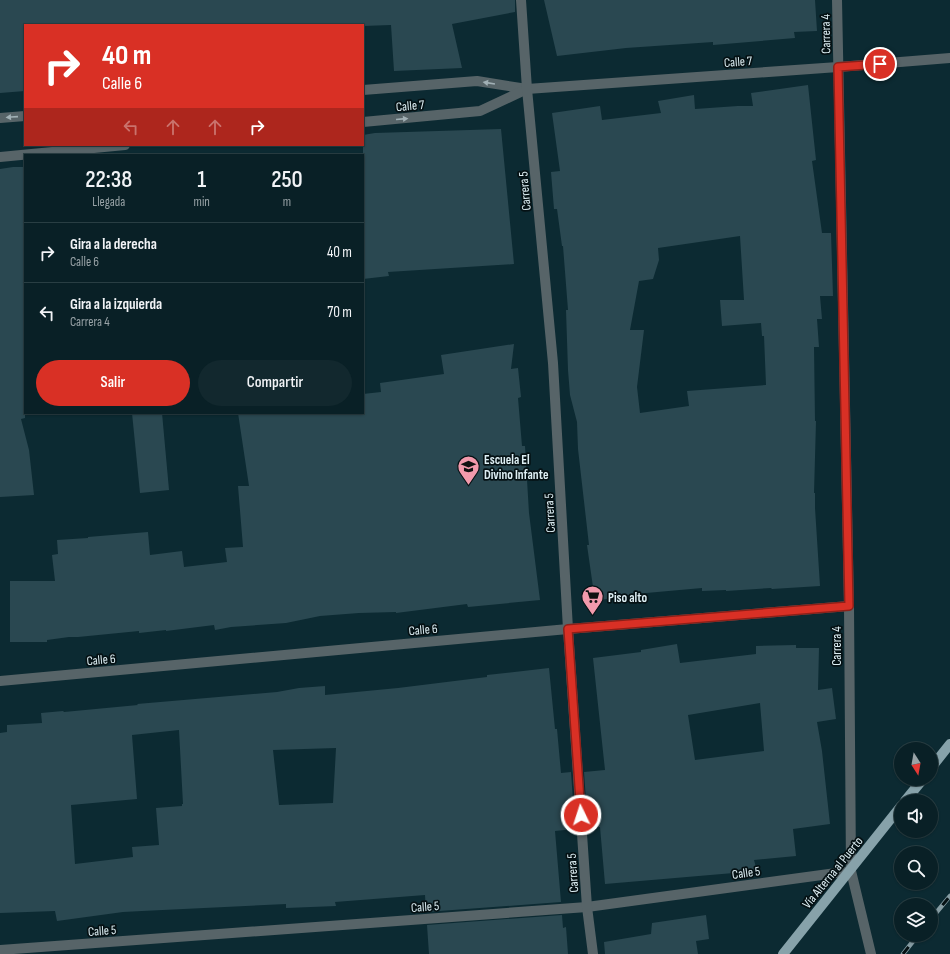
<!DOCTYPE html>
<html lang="es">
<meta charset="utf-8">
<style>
:root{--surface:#092026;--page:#12282e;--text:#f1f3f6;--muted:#99a3a7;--line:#293e43;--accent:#d93025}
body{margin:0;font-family:"Sofia Sans Condensed",sans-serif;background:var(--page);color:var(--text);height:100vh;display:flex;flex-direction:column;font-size:15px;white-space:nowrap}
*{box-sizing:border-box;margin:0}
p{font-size:13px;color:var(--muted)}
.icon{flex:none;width:22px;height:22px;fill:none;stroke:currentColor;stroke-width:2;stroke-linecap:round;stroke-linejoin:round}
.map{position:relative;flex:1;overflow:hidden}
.details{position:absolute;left:24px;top:154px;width:340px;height:260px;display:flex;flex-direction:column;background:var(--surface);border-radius:0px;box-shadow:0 1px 3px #0004,0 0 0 1px var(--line)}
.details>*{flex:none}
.top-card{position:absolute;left:24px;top:24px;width:340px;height:122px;border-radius:0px;box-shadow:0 1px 3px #0004,0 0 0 1px var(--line);background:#d93025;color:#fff;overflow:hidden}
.needle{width:26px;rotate:169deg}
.fabs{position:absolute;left:894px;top:742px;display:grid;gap:8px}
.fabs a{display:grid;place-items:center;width:44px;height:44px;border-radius:50%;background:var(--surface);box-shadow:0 1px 3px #0004,0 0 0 1px var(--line);font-size:20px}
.pin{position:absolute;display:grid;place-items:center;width:34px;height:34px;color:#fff;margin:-17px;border:2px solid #fff;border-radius:50%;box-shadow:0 1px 4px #0007}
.me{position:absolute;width:44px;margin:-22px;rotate:356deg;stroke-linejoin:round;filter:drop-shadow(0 0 3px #0008)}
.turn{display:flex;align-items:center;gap:14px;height:84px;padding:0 12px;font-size:18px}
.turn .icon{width:52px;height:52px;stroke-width:2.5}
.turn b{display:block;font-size:28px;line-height:34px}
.lanes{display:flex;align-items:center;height:38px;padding:0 12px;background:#0003;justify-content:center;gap:20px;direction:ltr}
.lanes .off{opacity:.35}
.eta{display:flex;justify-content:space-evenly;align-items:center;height:68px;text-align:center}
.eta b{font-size:24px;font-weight:600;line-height:28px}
.button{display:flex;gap:8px;margin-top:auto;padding:8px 12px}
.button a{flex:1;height:46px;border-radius:24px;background:var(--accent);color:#fff;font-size:16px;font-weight:600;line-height:46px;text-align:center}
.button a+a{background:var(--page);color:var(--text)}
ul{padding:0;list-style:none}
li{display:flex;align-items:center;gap:12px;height:60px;padding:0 12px;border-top:1px solid var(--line)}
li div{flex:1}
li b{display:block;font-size:15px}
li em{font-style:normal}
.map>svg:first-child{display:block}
.building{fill:#2a4851;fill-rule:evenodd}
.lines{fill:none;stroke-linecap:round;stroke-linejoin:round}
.minor{stroke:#576468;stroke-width:10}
.tertiary{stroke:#576468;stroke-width:10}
.primary{stroke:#87a2aa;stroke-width:10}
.rail-casing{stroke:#869ca3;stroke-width:4.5}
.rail{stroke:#051114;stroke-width:3;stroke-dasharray:9;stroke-linecap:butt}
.oneway{fill:#a1b0b5}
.route-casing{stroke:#8d1f18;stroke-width:10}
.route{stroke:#d93025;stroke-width:7}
.labels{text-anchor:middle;stroke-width:3.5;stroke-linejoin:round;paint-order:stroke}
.street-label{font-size:13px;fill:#deeff4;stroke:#051114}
.poi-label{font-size:13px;font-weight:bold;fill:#deeff4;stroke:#051114;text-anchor:start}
</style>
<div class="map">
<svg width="950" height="954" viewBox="0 0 950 954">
<rect width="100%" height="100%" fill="#0c2a32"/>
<g class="building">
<polygon points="0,0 515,0 515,12 452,24 462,68 394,71 391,25 363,26 363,25 25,25 25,91 0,93"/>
<polygon points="544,0 815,0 817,31 794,32 795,38 713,45 713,42 626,48 557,56"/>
<path d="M 808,85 L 816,160 L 812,161 L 822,233 L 831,233 L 833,296 L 820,296 L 822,319 L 817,319 L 819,347 L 814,347 L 815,421 L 816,421 L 814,493 L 815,493 L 815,508 L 820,586 L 772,589 L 771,588 L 726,591 L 726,590 L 702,591 L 702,588 L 635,594 L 595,601 L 587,545 L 589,545 L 578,449 L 577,422 L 570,395 L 568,370 L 566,310 L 568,310 L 563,246 L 562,246 L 557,209 L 554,209 L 551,172 L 560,171 L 552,113 L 600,106 L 602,120 L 661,113 L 658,101 L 694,95 L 695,109 L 738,106 L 753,106 L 751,93 ZM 740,236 L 744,300 L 720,300 L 722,326 L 761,323 L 762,336 L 764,336 L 766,385 L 687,391 L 689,406 L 640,413 L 637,387 L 644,330 L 630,330 L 639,281 L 653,279 L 659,260 L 658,248 Z"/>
<polygon points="501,129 514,264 388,272 389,276 363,279 363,135 375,133"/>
<polygon points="13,167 25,167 25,418 21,419 29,450 34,495 0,497 0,169"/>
<polygon points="514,344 511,369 518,368 521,397 518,398 522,446 525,446 529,513 540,600 468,607 467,604 396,613 396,612 359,613 320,616 286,623 231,627 215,630 214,625 166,631 166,630 139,633 139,631 78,637 69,637 47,640 47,642 10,642 10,581 55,581 52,555 58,554 57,540 88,538 88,537 148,532 150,555 182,551 184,567 227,562 225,548 243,547 238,486 249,486 238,413 363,413 363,394 381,392 380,383 444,374 441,355"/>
<polygon points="132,413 162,413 169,490 140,493"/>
<path d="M 677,644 L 680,663 L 756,654 L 756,646 L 796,645 L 796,648 L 819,648 L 818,690 L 832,688 L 836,719 L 817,722 L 822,751 L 830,824 L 793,829 L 796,856 L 754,860 L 757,871 L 605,884 L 600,827 L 588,828 L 584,772 L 605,770 L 593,658 L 641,652 L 641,650 ZM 760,703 L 764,751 L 695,760 L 688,715 Z"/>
<path d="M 549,668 L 555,729 L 557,729 L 561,773 L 571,772 L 575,829 L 555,831 L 561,902 L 426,912 L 425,895 L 335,902 L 336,906 L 286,908 L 286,904 L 142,911 L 123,912 L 57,921 L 55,911 L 0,913 L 0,733 L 7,732 L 7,725 L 42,723 L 41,713 L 63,711 L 64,712 L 138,705 L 137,704 L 277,692 L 299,688 L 325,686 L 325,695 L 398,688 L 487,677 L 487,675 ZM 179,730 L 183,804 L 182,804 L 182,806 L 156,808 L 159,845 L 132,847 L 133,857 L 75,864 L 71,805 L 137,799 L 132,735 ZM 336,748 L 333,803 L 279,805 L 273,750 Z"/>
<polygon points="562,915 563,928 566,927 568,954 429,954 427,925"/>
<polygon points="706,915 709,939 696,941 698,954 605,954 604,942 651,934 652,923"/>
</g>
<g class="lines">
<g class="minor">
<polyline points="837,0 849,606 851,871 871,954"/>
<polyline points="363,90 477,81 527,89 838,67 950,58"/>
<polyline points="0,118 25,116"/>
<polyline points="363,122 480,111 527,89"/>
<polyline points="0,157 125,145"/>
<polyline points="568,629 849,606"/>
<polyline points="0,950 587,907 851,871"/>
</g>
<g class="tertiary">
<polyline points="521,0 527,89 553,363 568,629 587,907 593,954"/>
<polyline points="0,681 568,629"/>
</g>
<g class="primary">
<polyline points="931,768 950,744"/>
<polyline points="905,801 923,779"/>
<polyline points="783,954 901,806"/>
</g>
<defs>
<g id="rail">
<polyline points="931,919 950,896"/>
<polyline points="903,954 918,935"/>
</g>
</defs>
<use href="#rail" class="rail-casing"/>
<use href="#rail" class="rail"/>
</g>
<defs><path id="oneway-solid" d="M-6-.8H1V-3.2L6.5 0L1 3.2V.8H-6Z"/></defs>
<g class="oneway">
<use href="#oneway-solid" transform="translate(489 83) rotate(-171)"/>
<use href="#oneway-solid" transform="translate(12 117) rotate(176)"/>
<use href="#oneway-solid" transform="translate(402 119) rotate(-5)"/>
</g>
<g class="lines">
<defs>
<polyline id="route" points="581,815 568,629 849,606 838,67 880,64"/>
</defs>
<use href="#route" class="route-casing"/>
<use href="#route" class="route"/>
</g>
<defs>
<symbol id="school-pin" viewBox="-11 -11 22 30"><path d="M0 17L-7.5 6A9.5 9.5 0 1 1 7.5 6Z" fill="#f29aac" stroke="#051114"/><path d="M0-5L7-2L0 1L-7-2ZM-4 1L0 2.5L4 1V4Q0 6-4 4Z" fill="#111"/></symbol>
<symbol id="supermarket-pin" viewBox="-11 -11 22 30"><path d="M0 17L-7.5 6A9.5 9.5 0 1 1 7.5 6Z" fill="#f29aac" stroke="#051114"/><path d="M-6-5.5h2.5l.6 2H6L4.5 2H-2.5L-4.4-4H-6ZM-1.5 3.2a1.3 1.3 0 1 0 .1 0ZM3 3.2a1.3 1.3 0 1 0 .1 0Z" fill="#111"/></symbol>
</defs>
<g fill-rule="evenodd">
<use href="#school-pin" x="456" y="454" width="25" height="34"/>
<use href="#supermarket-pin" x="580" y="584" width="25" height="34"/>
</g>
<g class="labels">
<g class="street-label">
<text transform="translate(825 34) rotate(-91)" y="5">Carrera 4</text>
<text transform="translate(738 61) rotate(-4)" y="5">Calle 7</text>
<text transform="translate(410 105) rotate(-5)" y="5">Calle 7</text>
<text transform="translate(524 191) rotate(-95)" y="5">Carrera 5</text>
<text transform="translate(549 513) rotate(-93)" y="5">Carrera 5</text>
<text transform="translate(423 629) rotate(-5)" y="5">Calle 6</text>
<text transform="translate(836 646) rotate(-90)" y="5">Carrera 4</text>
<text transform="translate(101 659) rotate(-5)" y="5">Calle 6</text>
<text transform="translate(746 872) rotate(-8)" y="5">Calle 5</text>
<text transform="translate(832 872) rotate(-51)" y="5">Vía Alterna al Puerto</text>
<text transform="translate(572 873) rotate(-94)" y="5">Carrera 5</text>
<text transform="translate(425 906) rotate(-4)" y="5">Calle 5</text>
<text transform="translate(102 930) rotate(-4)" y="5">Calle 5</text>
</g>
<g class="poi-label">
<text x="484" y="464">Escuela El<tspan x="484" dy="15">Divino Infante</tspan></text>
<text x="608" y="602">Piso alto</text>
</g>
</g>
</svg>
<div class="fabs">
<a><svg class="needle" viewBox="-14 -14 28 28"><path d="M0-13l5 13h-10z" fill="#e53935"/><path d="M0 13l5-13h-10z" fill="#99a3a7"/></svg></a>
<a><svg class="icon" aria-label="sound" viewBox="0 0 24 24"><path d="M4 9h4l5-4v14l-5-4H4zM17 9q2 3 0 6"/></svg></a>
<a><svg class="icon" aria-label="search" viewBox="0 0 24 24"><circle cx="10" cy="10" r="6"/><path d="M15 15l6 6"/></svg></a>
<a><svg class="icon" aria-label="layers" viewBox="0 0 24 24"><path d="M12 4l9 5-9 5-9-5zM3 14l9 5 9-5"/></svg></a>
</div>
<div class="pin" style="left:880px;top:64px;background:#d93025"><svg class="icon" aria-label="arrive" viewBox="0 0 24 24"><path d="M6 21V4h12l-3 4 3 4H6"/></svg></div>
<svg class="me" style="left:581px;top:815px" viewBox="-20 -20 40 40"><circle r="17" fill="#d93025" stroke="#fff" stroke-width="3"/><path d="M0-11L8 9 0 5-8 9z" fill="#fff"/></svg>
<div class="top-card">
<div class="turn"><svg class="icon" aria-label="right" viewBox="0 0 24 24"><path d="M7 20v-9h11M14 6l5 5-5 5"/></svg><div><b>40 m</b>Calle 6</div></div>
<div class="lanes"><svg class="icon off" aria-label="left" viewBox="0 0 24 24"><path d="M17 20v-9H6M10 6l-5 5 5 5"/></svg><svg class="icon off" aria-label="ahead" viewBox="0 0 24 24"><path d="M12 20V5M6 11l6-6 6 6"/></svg><svg class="icon off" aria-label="ahead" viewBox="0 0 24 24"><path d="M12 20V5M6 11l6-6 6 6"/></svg><svg class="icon" aria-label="right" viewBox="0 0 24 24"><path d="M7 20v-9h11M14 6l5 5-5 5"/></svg></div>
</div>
<section class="details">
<div class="eta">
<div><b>22:38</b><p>Llegada</p></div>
<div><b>1</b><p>min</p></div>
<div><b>250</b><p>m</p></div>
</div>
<ul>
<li><svg class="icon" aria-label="right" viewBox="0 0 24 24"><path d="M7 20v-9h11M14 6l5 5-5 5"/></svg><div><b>Gira a la derecha</b><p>Calle 6</p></div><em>40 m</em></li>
<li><svg class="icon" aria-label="left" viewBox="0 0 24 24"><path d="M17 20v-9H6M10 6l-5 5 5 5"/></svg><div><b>Gira a la izquierda</b><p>Carrera 4</p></div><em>70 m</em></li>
</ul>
<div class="button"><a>Salir</a><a>Compartir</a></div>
</section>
</div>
